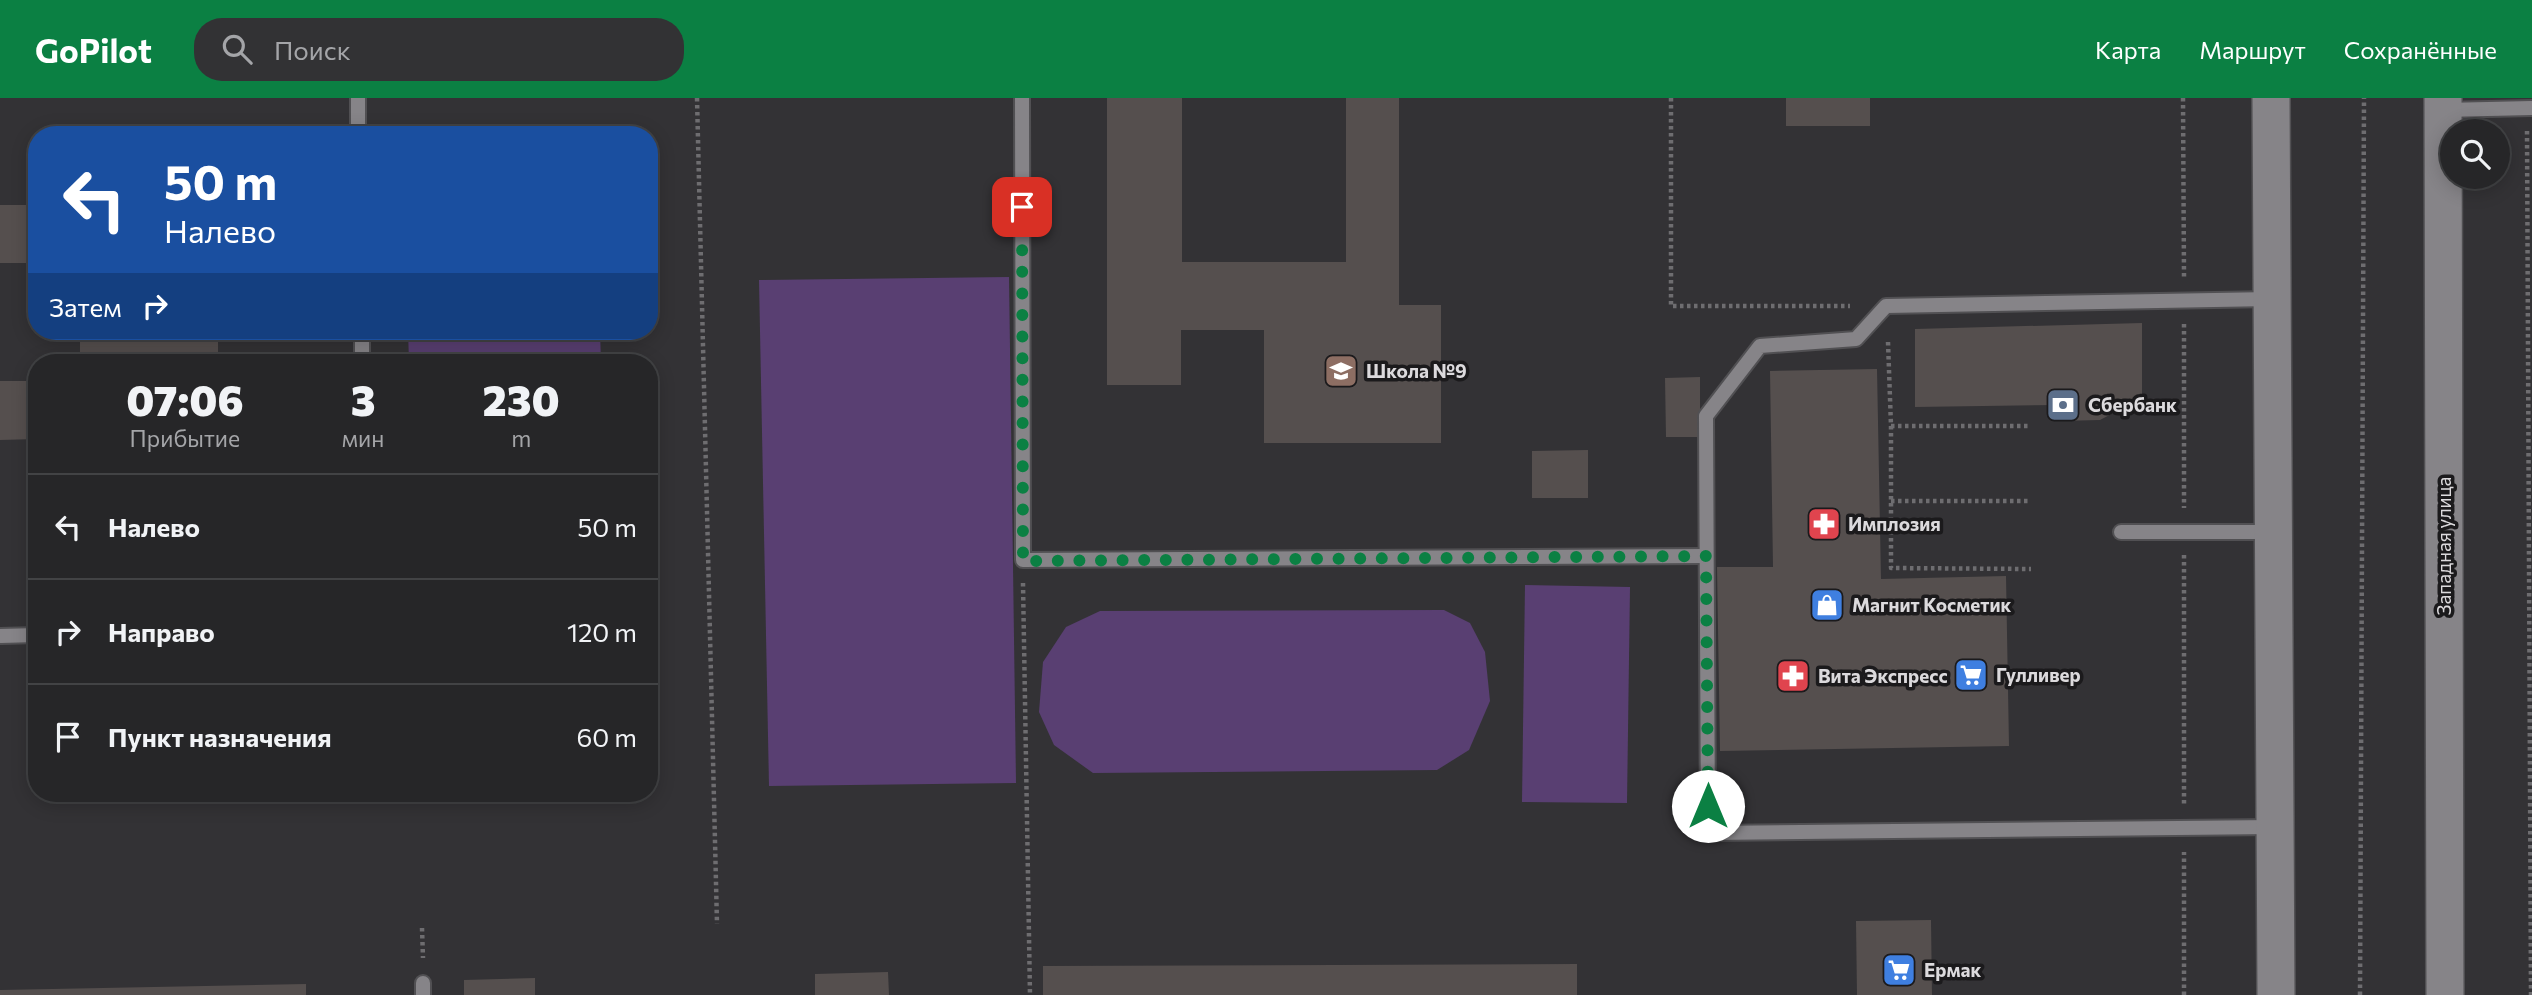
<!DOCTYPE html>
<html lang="ru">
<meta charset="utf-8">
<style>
:root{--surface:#262628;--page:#323234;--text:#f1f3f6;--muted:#a4a5a8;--line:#424345;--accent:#0b8043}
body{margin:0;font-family:Commissioner,sans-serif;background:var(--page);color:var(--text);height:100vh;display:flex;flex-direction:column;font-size:26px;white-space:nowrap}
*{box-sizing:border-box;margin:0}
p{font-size:23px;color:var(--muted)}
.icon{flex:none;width:38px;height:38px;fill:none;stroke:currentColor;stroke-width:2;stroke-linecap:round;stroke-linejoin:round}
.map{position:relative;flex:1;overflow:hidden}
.details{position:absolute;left:28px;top:256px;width:630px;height:448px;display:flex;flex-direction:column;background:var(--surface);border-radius:28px;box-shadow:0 4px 18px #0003,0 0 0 2px var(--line)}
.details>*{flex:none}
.guide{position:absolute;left:28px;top:28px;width:630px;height:214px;border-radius:28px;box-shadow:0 4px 18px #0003,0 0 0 2px var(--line);background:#1a4fa0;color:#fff;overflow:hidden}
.tools{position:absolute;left:2440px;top:21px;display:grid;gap:14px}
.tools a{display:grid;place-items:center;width:70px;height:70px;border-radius:50%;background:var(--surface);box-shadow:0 4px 18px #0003,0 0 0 2px var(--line);font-size:35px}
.pin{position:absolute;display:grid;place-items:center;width:60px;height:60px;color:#fff;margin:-30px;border-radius:14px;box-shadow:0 4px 10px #0006}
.me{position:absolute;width:77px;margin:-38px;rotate:0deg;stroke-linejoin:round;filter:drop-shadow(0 0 5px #0008)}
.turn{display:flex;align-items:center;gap:24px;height:147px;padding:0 21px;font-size:32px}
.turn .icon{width:91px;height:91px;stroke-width:2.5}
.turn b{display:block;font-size:49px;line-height:60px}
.then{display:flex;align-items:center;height:66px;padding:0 21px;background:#0003;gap:14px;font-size:26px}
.eta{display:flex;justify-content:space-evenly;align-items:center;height:119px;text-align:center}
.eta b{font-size:42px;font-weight:800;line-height:49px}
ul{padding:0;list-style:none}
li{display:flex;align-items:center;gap:21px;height:105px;padding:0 21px;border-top:2px solid var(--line)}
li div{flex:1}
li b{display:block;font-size:26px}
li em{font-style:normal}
header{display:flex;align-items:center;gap:42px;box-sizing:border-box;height:98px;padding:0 35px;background:var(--accent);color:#fff}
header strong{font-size:33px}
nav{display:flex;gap:38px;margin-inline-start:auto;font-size:24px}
.search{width:490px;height:63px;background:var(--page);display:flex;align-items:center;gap:18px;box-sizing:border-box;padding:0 24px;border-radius:28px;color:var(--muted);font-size:26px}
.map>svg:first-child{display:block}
.green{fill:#593f72}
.building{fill:#554f4e}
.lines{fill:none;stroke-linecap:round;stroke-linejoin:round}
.service-casing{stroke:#515053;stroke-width:18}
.tertiary-casing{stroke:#515053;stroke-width:40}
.path{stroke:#6e6d70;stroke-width:4.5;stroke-dasharray:3.5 3.5;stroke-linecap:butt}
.service{stroke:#868488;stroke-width:14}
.tertiary{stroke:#868488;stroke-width:37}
.route{stroke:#0b8043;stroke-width:12;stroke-dasharray:0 21.6}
.labels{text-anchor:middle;stroke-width:7;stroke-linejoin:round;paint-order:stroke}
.poi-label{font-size:19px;font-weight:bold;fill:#dcdadd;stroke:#1b1a1c;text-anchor:start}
.street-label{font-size:19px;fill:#dcdadd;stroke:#1b1a1c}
</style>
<header>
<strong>GoPilot</strong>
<div class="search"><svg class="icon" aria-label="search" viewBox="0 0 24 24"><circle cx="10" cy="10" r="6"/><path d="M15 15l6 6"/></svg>Поиск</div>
<nav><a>Карта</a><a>Маршрут</a><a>Сохранённые</a></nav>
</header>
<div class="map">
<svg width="2532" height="897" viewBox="0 0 2532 897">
<rect width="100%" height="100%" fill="#333235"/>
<g class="green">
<polygon points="1009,179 1016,685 769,688 759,182"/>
<polygon points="408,233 600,233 601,264 409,264"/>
<polygon points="1525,487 1630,489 1627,705 1522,704"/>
<polygon points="1444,512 1470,525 1485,554 1490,603 1469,652 1437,672 1093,675 1054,647 1039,614 1043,564 1066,529 1100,513"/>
</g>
<g class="building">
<polygon points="1107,0 1182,0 1182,164 1346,164 1346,0 1399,0 1399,207 1441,207 1441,345 1264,345 1264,232 1181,232 1181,287 1107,287"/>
<rect x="1786" y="0" width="84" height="28"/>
<rect x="0" y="107" width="37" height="58"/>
<polygon points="2142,225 2142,300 2100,322 2059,323 2058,307 1915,309 1915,231"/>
<rect x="80" y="233" width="138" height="31"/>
<polygon points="1877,271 1881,481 2006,478 2009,648 1720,653 1717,469 1773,469 1770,273"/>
<polygon points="1700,279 1700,339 1666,339 1665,280"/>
<polygon points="0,283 37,283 37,341 0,342"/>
<polygon points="1588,352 1588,400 1532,400 1532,353"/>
<polygon points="1931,822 1932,897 1857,897 1856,823"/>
<polygon points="1577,866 1577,897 1043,897 1043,868"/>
<polygon points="888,874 889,897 815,897 815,876"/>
<polygon points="535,880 535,897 464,897 464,882"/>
<polygon points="306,886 306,897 0,897 0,892"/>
</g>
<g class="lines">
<defs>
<g id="service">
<polyline points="358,0 358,37"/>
<polyline points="1022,0 1023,462 1706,458"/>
<polyline points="2444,12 2532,10"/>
<polyline points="2271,201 1886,208 1856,241 1760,248 1706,318 1708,735 2273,729"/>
<polyline points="362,233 362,264"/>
<polyline points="2121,434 2272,434"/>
<polyline points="0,538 37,537"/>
<polyline points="423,885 423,897"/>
</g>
<g id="tertiary">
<polyline points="2271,0 2276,897"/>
<polyline points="2443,0 2445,897"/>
</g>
</defs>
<use href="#service" class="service-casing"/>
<use href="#tertiary" class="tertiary-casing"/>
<g class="path">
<polyline points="697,0 717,826"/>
<polyline points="1671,0 1671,208 1850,208"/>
<polyline points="2183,0 2184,179"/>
<polyline points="2527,33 2531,897"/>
<polyline points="2184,226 2184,410"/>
<polyline points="1888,244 1891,328 1891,470 2031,471"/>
<polyline points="1891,328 2030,328"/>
<polyline points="1891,403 2031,403"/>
<polyline points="2184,457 2184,707"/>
<polyline points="1023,485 1030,897"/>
<polyline points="422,830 423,860"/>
<polyline points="2184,897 2184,754"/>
<polyline points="2360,897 2364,0"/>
</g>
<use href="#service" class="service"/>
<use href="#tertiary" class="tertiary"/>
</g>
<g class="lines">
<polyline class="route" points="1022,109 1023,463 1706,458 1708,708"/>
</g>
<defs>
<symbol id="school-square" viewBox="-11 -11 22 22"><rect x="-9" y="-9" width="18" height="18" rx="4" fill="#8d6e63" stroke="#1b1a1c"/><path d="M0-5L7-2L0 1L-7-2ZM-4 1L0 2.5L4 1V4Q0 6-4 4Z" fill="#fff"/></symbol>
<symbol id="bank-square" viewBox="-11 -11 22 22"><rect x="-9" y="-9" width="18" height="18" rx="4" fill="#5c6f8a" stroke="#1b1a1c"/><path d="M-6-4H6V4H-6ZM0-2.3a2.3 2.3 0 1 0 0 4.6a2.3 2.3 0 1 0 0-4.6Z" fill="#fff"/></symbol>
<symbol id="pharmacy-square" viewBox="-11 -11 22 22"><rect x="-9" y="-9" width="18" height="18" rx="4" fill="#e0444e" stroke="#1b1a1c"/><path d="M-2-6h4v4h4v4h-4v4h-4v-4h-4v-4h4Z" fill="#fff"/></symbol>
<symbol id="shop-square" viewBox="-11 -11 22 22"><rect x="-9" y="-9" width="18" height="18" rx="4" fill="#3f7fe0" stroke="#1b1a1c"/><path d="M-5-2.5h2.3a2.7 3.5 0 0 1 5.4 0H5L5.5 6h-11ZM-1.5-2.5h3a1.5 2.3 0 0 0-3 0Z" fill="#fff"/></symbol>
<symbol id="supermarket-square" viewBox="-11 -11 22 22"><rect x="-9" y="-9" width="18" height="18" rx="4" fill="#3f7fe0" stroke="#1b1a1c"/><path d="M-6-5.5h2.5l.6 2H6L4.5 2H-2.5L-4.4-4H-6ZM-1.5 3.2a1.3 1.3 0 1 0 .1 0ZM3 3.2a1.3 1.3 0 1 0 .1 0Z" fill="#fff"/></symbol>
</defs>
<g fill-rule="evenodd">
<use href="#school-square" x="1322" y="254" width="38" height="38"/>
<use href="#bank-square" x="2044" y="288" width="38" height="38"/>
<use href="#pharmacy-square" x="1805" y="407" width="38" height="38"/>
<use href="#shop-square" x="1808" y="488" width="38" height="38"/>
<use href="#supermarket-square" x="1952" y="558" width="38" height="38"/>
<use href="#pharmacy-square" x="1774" y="559" width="38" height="38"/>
<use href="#supermarket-square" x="1880" y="853" width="38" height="38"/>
</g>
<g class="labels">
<g class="poi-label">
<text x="1366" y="280">Школа №9</text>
<text x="2088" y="314">Сбербанк</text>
<text x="1848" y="433">Имплозия</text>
<text x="1852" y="514">Магнит Косметик</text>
<text x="1996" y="584">Гулливер</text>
<text x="1818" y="585">Вита Экспресс</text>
<text x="1924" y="879">Ермак</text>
</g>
<g class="street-label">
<text transform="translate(2444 448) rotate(-90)" y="7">Западная улица</text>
</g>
</g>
</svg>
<div class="tools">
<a><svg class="icon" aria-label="search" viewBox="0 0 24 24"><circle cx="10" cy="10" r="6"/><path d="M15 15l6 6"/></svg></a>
</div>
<div class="pin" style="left:1022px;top:109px;background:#d93025"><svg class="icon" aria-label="arrive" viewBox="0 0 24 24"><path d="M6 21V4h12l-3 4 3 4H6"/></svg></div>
<svg class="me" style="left:1708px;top:708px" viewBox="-20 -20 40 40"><circle r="19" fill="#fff"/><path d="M0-13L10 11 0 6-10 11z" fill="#0b8043"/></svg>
<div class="guide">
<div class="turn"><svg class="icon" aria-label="left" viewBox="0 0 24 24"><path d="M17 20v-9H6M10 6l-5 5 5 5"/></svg><div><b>50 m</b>Налево</div></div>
<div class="then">Затем<svg class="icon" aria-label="right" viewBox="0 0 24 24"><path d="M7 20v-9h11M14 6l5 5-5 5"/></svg></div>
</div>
<section class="details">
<div class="eta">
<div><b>07:06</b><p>Прибытие</p></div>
<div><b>3</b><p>мин</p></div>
<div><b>230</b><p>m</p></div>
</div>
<ul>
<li><svg class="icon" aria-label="left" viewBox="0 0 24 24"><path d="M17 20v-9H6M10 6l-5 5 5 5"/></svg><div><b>Налево</b></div><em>50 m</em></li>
<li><svg class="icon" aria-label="right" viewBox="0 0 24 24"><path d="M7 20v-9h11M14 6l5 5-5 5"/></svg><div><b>Направо</b></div><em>120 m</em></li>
<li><svg class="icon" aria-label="arrive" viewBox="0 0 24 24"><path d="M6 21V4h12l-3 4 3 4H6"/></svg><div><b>Пункт назначения</b></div><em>60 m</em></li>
</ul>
</section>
</div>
